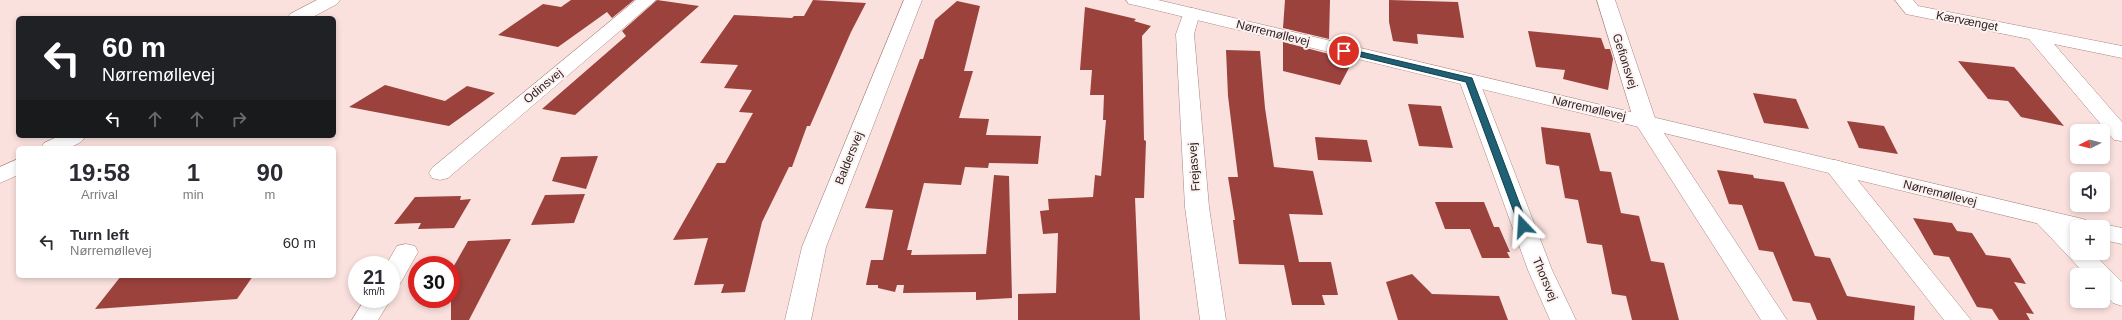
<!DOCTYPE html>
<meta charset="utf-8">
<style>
:root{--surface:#fff;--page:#f7f7f7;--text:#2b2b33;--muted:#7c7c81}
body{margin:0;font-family:Arial,sans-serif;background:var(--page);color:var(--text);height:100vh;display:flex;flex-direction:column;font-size:15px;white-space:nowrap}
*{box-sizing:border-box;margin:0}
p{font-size:13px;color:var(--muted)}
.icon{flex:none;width:22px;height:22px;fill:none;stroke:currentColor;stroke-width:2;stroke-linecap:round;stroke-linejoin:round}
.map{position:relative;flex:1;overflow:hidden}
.panel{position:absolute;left:16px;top:146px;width:320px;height:132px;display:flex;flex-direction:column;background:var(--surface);border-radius:6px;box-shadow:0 2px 6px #0003}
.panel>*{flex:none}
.guide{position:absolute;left:16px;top:16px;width:320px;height:122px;border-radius:6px;box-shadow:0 2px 6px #0003;background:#202124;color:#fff;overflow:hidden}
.needle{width:26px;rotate:264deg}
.tools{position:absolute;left:2070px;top:124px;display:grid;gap:8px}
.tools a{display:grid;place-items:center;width:40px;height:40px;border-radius:6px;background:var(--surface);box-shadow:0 2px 6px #0003;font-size:20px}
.speed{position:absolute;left:348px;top:256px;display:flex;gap:8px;font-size:20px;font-weight:700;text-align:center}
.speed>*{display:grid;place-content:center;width:52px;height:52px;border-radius:50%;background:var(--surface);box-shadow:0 2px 6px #0003;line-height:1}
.speed small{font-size:10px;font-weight:400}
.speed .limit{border:6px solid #d22;background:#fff;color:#111}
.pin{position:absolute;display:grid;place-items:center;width:34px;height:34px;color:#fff;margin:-17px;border:2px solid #fff;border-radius:50%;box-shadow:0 1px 4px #0007}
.me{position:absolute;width:44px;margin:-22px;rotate:340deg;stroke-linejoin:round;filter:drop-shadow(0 0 3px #0008)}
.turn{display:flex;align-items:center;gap:14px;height:84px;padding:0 20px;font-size:18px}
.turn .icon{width:52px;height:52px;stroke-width:2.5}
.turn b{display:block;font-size:28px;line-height:34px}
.lanes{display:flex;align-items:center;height:38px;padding:0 20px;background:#0003;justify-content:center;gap:20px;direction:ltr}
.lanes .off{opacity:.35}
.eta{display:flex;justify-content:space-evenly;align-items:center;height:68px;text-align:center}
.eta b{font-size:24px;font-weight:600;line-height:28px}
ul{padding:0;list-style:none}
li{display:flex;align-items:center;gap:12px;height:56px;padding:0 20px}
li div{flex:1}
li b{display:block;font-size:15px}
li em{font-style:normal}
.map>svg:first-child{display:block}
.building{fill:#9b423d}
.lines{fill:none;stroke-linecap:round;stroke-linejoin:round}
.street-casing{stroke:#ab8581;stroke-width:1}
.secondary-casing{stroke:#ab8581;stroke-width:1}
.street{fill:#fff;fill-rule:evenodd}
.secondary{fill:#fff;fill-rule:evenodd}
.route{fill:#1f6075;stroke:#143e4c}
.labels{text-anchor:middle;stroke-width:4;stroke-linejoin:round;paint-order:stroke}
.street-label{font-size:12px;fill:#322322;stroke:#fbf2f1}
</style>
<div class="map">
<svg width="2122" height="320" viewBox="0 0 2122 320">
<rect width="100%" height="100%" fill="#fae1de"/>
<g class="building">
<polygon points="571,0 634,0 612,18 607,12 558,47 498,35 543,4 561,7"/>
<polygon points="657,0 699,6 575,115 542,109 626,36 622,31"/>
<polygon points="813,0 866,3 851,32 810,126 807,126 792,167 789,167 762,222 745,292 721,293 724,284 694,285 708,238 673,240 717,163 725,163 753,113 739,112 752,90 724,88 738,65 700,63 734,15 792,18 794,16 804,16"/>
<polygon points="1285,0 1330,0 1329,39 1283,28"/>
<polygon points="1389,0 1458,2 1464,38 1417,34 1418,44 1393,41 1389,22"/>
<polygon points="957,1 980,6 964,71 973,71 959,118 989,119 986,135 1041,136 1038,164 989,163 988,168 965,167 961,185 924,183 907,250 912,250 911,255 986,254 994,175 1009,176 1012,298 976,300 976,292 903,293 904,285 897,285 895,292 878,288 878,285 866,285 871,260 883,260 893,210 865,208 920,59 923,59 935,20"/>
<polygon points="1085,7 1136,19 1134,21 1151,26 1142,36 1144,140 1146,141 1144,198 1135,198 1140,320 1018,320 1018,294 1056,293 1058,233 1043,234 1040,211 1049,210 1048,199 1093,197 1095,175 1101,176 1106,120 1103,120 1104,95 1090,95 1092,70 1080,70"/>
<polygon points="1528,31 1601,38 1605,49 1610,49 1613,59 1608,90 1563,79 1565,70 1536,67"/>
<polygon points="1283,42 1329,54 1329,59 1351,64 1340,85 1283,71"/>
<polygon points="1226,50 1260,51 1265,108 1274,167 1313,171 1323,215 1289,214 1299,262 1331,262 1338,295 1322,295 1325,305 1292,305 1284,265 1239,264 1233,220 1235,220 1228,177 1238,177 1228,96"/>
<polygon points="1958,61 2014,67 2064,126 2021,117 2008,101 1988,99"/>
<polygon points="385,85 445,101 467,86 495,93 449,126 349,107"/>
<polygon points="1753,93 1796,99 1809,129 1764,123"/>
<polygon points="1408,104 1441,106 1453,148 1419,146"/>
<polygon points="1847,121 1884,126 1898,154 1859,148"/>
<polygon points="1541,127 1590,133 1600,171 1611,172 1621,213 1639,216 1651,261 1664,263 1679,320 1632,320 1626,296 1612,294 1602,245 1587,243 1578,200 1565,198 1559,166 1546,164"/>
<polygon points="1315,137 1367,140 1372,162 1318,160"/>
<polygon points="598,156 586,189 552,181 561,157"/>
<polygon points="1717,170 1753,175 1754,178 1784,182 1815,256 1830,258 1847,296 1915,306 1914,320 1817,320 1810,303 1793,301 1773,252 1759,250 1742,205 1729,204"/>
<polygon points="585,194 574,223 531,225 545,195"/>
<polygon points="461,196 460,200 471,199 454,228 418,229 421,223 394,224 415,197"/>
<polygon points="1435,202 1484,202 1494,227 1499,227 1510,252 1507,252 1510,258 1482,258 1470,229 1445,229"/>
<polygon points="1913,218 1952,223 1957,231 1972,233 1986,255 2010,258 2026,284 2014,282 2034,314 2026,313 2030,320 1999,320 1992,309 1977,307 1949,257 1934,255"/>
<polygon points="511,239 469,320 451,320 451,271 468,241"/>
<polygon points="1412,274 1432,294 1499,296 1508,320 1398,320 1386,282"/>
<polygon points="121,276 253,276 237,299 95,309"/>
</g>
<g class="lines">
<defs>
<g id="street">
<polygon points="317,0 340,0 337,4 311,18 288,18 290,14"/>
<polygon points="636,0 656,0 448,178 440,180 432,178 429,173 432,168"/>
<polygon points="904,0 922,0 826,247 811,320 785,320 802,247"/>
<polygon points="1597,0 1615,0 1656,121 1787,320 1761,320 1634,121"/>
<polygon points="1895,0 1913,0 1918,6 2122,46 2122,58 2054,44 2122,122 2122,141 2114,140 2029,39 1906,14"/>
<polygon points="1191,8 1197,9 1200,13 1194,34 1209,207 1226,320 1200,320 1185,207 1176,34 1185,9"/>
<polygon points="1469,74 1476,76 1479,80 1552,270 1576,320 1550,320 1528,270 1459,80 1462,76"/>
<path d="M 59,136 L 86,136 C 76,151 57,148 41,148 L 44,143 Z"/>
<polygon points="18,159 18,175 0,183 0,167"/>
<polygon points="1835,160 1843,162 1971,320 1944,320 1824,167 1827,162"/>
<polygon points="2045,210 2053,213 2077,237 2077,253 2093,253 2122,282 2122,306 2113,303 2103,293 2103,275 2086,275 2037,223 2033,218 2037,213"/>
<polygon points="406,244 415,246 418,252 400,284 391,287 391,265 386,265 397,246"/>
<polygon points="365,299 391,299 378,320 352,320"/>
</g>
<polygon id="secondary" points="1126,0 1158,0 2083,219 2091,222 2095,227 2103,224 2122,228 2122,244 2103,240 2103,227 2077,227 2077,233 1135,5 1129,4"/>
</defs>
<use href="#street" class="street-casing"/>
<use href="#secondary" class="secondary-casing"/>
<use href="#street" class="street"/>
<use href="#secondary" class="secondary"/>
</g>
<polygon class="route" points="1344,48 1472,78 1528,226 1527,229 1523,230 1519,226 1466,82 1341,52 1341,49"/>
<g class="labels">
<g class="street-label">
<text transform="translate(1967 21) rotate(11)" y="4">Kærvænget</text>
<text transform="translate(1273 33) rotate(14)" y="4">Nørremøllevej</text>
<text transform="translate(1625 61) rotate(72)" y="4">Gefionsvej</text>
<text transform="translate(543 86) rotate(-40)" y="4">Odinsvej</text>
<text transform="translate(1589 108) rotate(13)" y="4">Nørremøllevej</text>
<text transform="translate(849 158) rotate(-68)" y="4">Baldersvej</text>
<text transform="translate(1194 167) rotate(-94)" y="4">Frejasvej</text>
<text transform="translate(1940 193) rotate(14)" y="4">Nørremøllevej</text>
<text transform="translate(1545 279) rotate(67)" y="4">Thorsvej</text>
</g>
</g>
</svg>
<div class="tools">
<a><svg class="needle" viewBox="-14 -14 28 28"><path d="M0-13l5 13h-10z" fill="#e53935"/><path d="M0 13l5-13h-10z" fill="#7c7c81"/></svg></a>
<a><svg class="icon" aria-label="sound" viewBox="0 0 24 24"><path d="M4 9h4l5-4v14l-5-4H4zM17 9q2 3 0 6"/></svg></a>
<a>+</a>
<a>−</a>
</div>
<div class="speed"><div>21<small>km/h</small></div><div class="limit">30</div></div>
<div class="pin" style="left:1344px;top:51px;background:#d93025"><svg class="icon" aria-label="arrive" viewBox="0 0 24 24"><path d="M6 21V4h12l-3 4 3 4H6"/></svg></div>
<svg class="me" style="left:1523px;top:226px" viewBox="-20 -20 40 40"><path d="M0-17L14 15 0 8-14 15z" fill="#1f6075" stroke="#fff" stroke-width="4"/></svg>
<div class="guide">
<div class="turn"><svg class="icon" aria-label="left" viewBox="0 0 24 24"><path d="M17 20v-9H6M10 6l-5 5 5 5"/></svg><div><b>60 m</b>Nørremøllevej</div></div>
<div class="lanes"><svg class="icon" aria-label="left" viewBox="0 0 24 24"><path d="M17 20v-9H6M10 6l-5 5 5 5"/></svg><svg class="icon off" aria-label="ahead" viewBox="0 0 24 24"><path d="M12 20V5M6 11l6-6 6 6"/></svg><svg class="icon off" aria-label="ahead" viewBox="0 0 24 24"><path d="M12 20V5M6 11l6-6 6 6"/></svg><svg class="icon off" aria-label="right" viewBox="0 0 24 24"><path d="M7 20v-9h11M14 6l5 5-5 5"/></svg></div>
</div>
<section class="panel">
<div class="eta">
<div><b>19:58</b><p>Arrival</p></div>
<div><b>1</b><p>min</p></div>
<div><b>90</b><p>m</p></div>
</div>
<ul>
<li><svg class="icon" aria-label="left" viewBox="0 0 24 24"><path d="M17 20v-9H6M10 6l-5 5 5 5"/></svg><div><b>Turn left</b><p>Nørremøllevej</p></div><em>60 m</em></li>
</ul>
</section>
</div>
